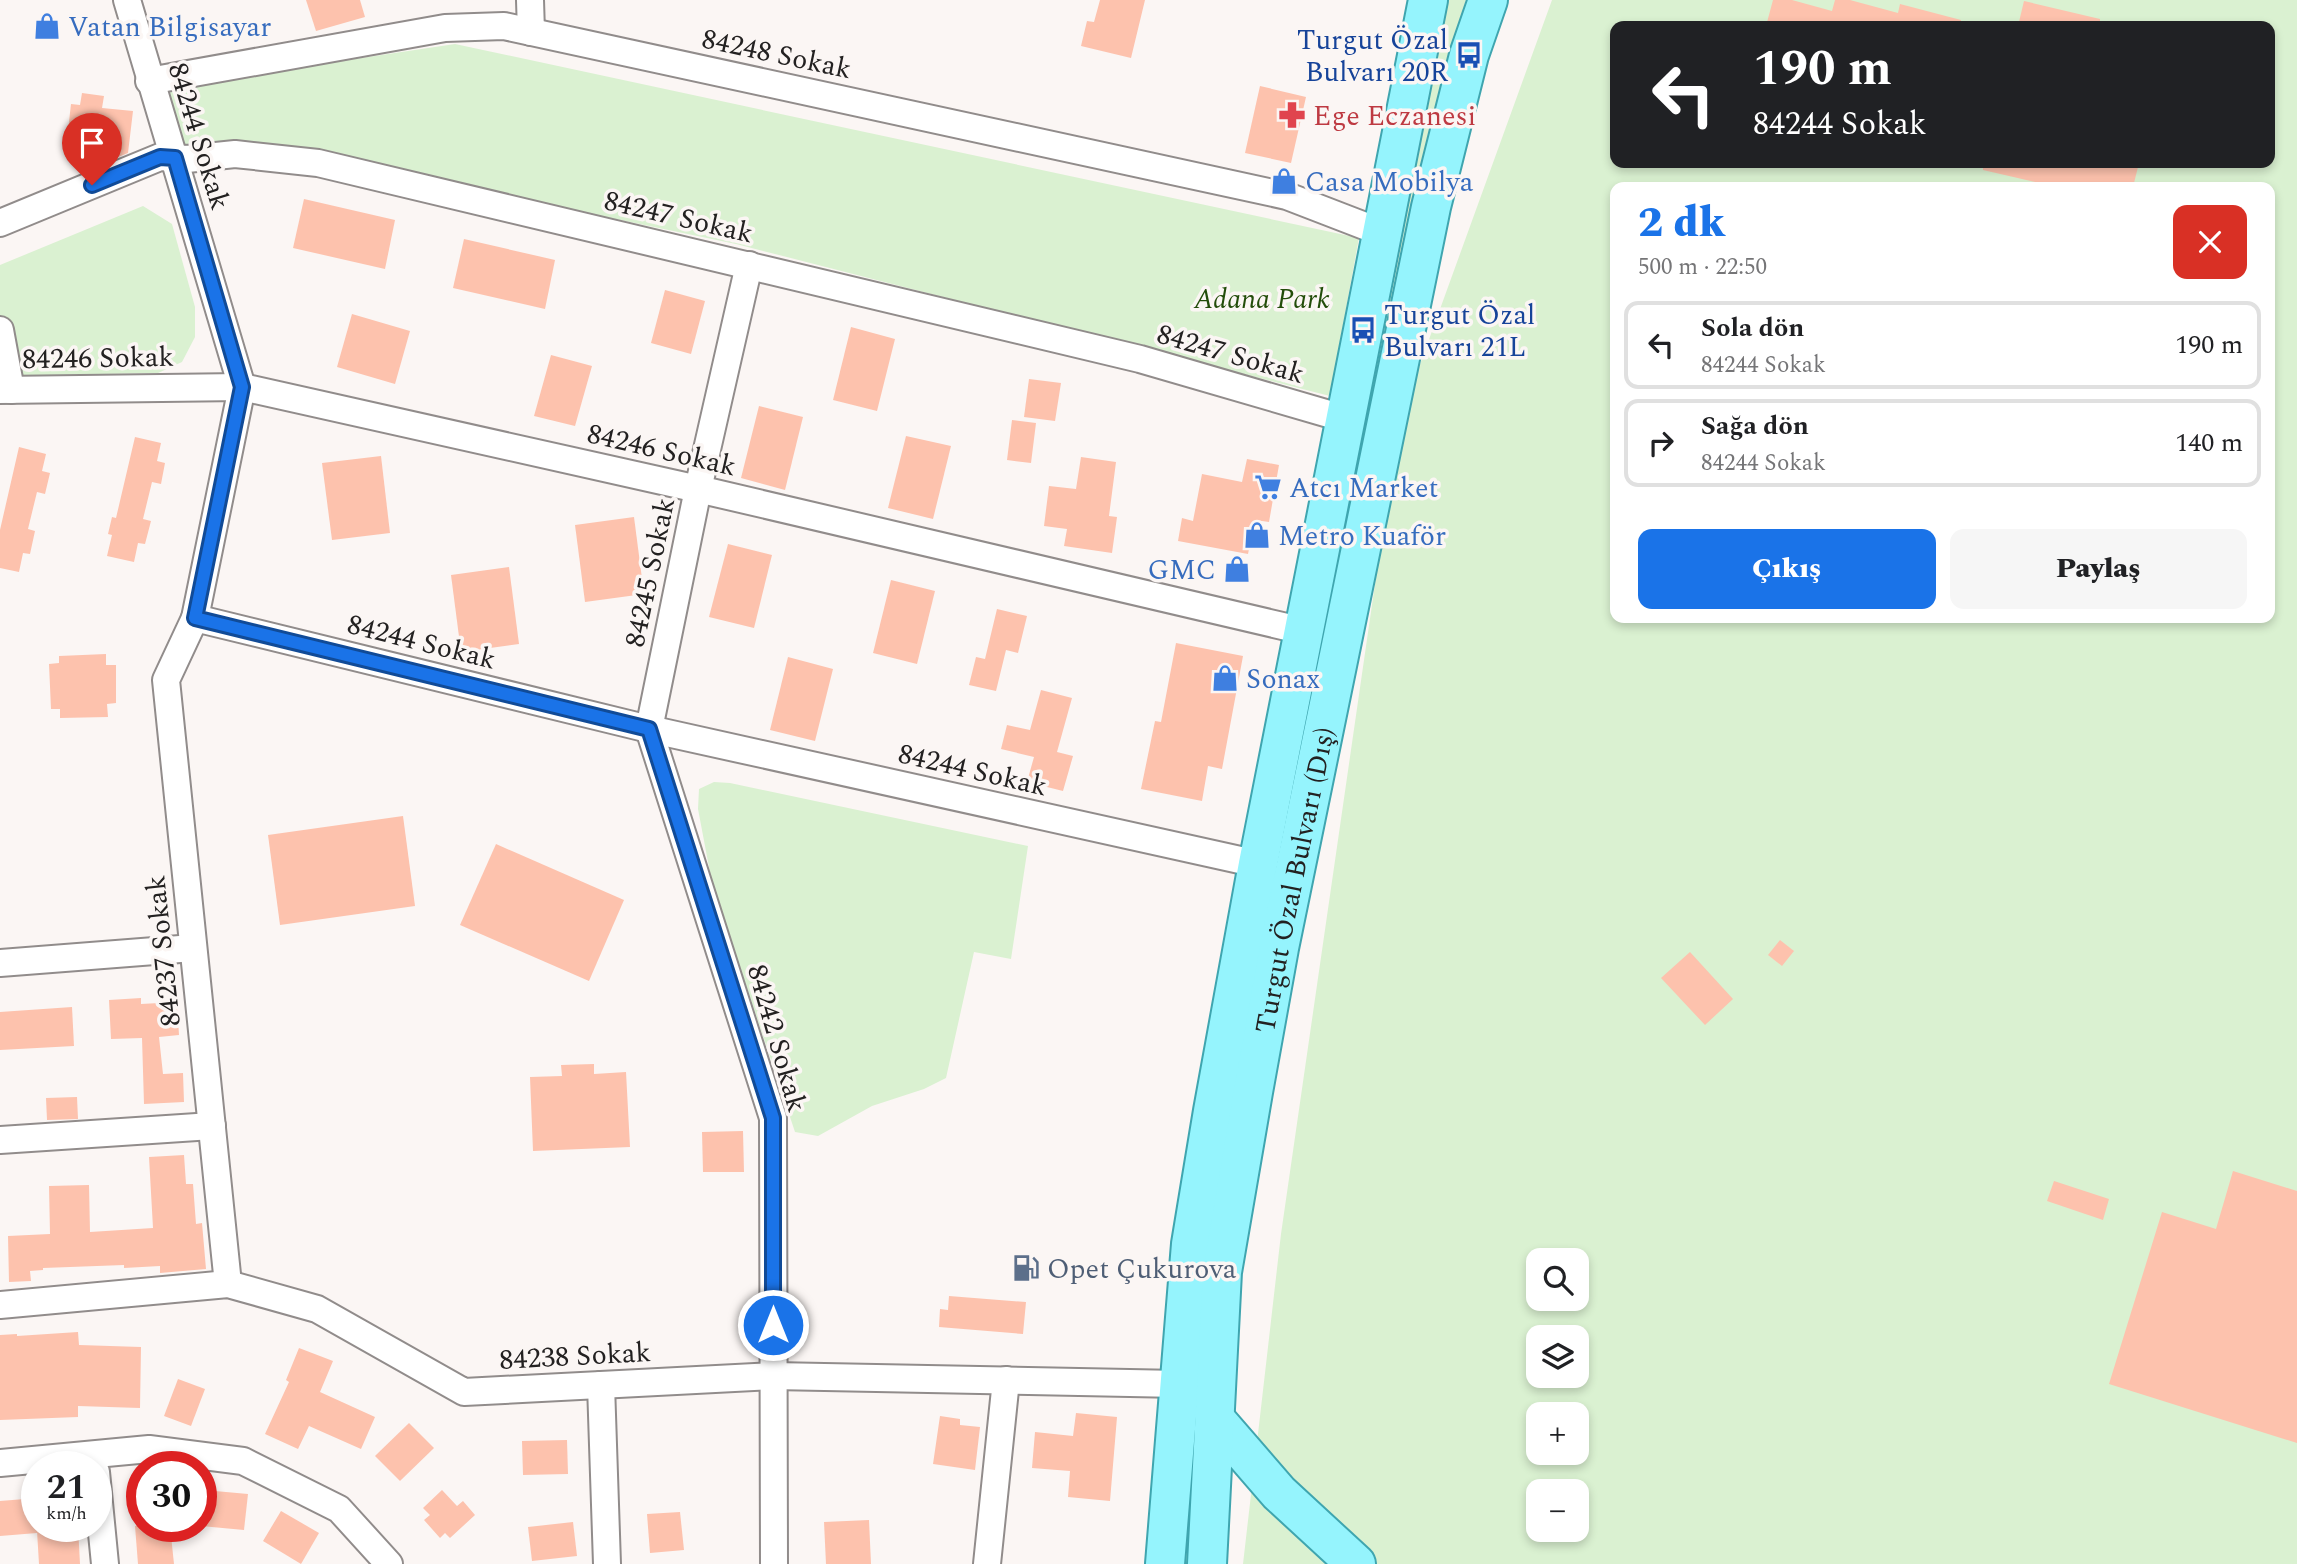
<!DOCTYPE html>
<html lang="tr">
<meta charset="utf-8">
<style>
:root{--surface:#fff;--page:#f6f6f6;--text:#202124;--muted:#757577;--line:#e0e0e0;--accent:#1a73e8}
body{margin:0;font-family:Spectral,serif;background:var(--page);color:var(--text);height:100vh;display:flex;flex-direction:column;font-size:26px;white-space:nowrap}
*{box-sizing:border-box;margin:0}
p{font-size:23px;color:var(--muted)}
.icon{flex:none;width:38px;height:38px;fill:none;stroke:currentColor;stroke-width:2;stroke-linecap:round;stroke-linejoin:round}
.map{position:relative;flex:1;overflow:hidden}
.sheet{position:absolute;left:1610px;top:182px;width:665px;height:441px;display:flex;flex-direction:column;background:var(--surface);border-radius:14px;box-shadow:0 4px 10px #0003}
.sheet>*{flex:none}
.top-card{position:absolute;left:1610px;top:21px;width:665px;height:147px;border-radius:14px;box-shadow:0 4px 10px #0003;background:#202124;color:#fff;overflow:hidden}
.tools{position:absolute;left:1526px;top:1248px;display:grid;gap:14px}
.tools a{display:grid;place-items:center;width:63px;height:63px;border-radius:14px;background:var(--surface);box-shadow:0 4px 10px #0003;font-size:35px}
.speed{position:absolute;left:21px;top:1451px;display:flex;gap:14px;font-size:35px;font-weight:700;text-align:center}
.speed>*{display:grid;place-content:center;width:91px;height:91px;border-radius:50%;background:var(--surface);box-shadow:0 4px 10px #0003;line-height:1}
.speed small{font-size:18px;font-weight:400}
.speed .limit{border:10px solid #d22;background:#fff;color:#111}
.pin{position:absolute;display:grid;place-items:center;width:60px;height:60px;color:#fff;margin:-72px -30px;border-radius:50% 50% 50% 0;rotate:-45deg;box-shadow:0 0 7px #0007}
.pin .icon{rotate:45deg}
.me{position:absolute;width:77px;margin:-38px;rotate:0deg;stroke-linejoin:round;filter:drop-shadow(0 0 5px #0008)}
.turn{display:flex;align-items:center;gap:24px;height:147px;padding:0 28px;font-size:32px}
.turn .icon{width:91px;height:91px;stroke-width:2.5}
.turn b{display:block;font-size:49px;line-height:60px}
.round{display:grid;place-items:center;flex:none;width:74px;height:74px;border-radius:14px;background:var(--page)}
.headline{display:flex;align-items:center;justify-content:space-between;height:119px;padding:0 28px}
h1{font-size:42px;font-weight:800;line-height:52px;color:var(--accent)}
.action{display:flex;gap:14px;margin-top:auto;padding:14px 28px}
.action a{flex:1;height:80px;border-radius:14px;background:var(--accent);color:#fff;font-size:28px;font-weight:800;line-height:80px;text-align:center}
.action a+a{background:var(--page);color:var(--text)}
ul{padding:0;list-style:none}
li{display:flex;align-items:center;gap:21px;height:88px;margin:0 14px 10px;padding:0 14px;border:4px solid var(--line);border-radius:14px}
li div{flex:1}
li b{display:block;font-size:26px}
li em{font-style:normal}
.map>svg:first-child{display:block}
.green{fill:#daf1d1;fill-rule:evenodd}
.building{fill:#fdc2ad}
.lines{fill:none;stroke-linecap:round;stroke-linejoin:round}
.street-casing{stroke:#918c8b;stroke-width:30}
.primary-casing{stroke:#3fa5af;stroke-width:42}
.street{stroke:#fff;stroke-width:26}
.primary{stroke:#95f4fd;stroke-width:38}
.route-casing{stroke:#114b97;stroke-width:18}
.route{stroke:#1a73e8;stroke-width:12}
.labels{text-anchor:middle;stroke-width:7;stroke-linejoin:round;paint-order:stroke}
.shop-label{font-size:28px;fill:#366cbe;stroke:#fbf6f4;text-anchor:start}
.transit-label{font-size:28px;fill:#164399;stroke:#fbf6f4;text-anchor:end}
.street-label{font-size:28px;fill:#232121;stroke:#fbf6f4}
.health-label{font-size:28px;fill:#be3a42;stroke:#fbf6f4;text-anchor:start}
.park-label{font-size:28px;font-style:italic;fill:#234d0a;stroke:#fbf6f4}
.service-label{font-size:28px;fill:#4e5e75;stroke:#fbf6f4;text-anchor:start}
</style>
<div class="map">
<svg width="2297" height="1564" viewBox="0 0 2297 1564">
<rect width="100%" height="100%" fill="#fbf6f4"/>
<g class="green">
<polygon points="1446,0 1466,0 1454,40 1401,277 1200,1372 1187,1564 1180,1564 1207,1243 1243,1033"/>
<path d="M 1552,0 L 2297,0 L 2297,1564 L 1243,1564 L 1281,1234 L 1398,425 ZM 1615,26 L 2270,26 L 2270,163 L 1615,163 ZM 1615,187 L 2270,187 L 2270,618 L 1615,618 ZM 1538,1260 L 1577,1260 L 1577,1298 L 1538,1298 ZM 1538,1337 L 1577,1337 L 1577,1376 L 1538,1376 ZM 1538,1414 L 1577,1414 L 1577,1452 L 1538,1452 ZM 1538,1491 L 1577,1491 L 1577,1530 L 1538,1530 Z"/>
<polygon points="455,44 1359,238 1330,396 736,244 320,158 178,154 154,89"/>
<polygon points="143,206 172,224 195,307 195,337 182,362 158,373 0,376 0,265"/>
<polygon points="714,782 730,783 1028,846 1011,959 974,952 946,1078 924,1089 872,1106 818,1136 795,1132 712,883 698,809 699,789"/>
</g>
<g class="building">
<polygon points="306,0 360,0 365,17 316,31"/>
<polygon points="1100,0 1145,0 1131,58 1081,46 1087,21 1094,22"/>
<polygon points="1773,0 1792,0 1832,11 1835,0 1850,0 1898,13 1900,4 1961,20 1960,26 1766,26"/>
<polygon points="2024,1 2100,19 2100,26 2018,26"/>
<polygon points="1260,86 1306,97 1291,163 1245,153"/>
<polygon points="82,93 104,96 102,108 133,111 128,153 82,172 84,158 65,157 71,104 80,105"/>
<polygon points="1983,163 2139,163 2133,187 2057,187 1983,170"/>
<polygon points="304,199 395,220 385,269 293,248"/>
<polygon points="464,239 555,260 545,309 453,288"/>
<polygon points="665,290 705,301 691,354 651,343"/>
<polygon points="352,314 410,331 395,384 337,367"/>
<polygon points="851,327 895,339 877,411 833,400"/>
<polygon points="551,355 592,366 575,426 534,416"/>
<polygon points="1029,379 1061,383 1055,421 1024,417"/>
<polygon points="759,406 803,417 785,490 741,478"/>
<polygon points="1012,420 1036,423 1031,463 1007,460"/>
<polygon points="906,436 951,446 933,519 888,508"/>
<polygon points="135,437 161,443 157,461 165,463 161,484 152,482 143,519 151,521 145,544 138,543 134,562 107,556 112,535 108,534 112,517 116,518"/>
<polygon points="19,447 46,454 42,471 50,473 45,494 37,492 28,529 35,531 30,554 23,553 19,572 0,568 0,530"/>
<polygon points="381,456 390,533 332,540 322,463"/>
<polygon points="1081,457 1116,462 1109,516 1117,517 1112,553 1064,546 1067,529 1044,526 1049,486 1076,489"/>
<polygon points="1247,459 1279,465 1269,522 1255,520 1248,554 1178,541 1182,518 1193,521 1202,474 1242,482"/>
<polygon points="634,517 644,594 585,602 575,525"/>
<polygon points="728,544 772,555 754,628 709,617"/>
<polygon points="509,567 519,644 461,652 451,575"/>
<polygon points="891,580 935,591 917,664 873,653"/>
<polygon points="997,609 1027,616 1018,653 1006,650 996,691 969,685 976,657 985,659"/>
<polygon points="1176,643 1243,656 1222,769 1208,766 1202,801 1141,789 1155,721 1161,722"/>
<polygon points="106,654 106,665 116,665 116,703 107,704 108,717 60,718 60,709 51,709 49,664 59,663 59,656"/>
<polygon points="788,657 833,669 815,741 770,730"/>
<polygon points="1041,690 1072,698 1057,752 1073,756 1063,791 1027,782 1034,757 1001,749 1007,725 1030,730"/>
<polygon points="403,816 415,906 280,925 268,835"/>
<polygon points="496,844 624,900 589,981 460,925"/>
<polygon points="1780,940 1794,951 1782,966 1768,955"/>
<polygon points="1690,952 1733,999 1705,1025 1661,978"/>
<polygon points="141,998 141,1004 177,1002 179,1035 159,1037 163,1074 183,1073 184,1102 144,1104 142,1038 111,1039 109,1000"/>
<polygon points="72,1007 74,1046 0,1050 0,1012"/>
<polygon points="594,1064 594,1074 626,1072 630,1147 533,1151 530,1077 562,1076 561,1065"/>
<polygon points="77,1097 78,1119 47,1120 46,1098"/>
<polygon points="743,1131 744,1172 703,1172 702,1132"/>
<polygon points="184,1155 186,1184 193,1184 196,1224 202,1223 206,1269 160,1273 160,1266 124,1268 124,1265 43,1268 43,1270 30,1271 31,1281 9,1282 8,1236 50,1234 49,1186 89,1185 90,1232 153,1228 149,1157"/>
<polygon points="2233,1171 2297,1191 2297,1443 2109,1384 2162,1212 2216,1229"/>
<polygon points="2054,1181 2109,1199 2103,1220 2047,1201"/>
<polygon points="949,1296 1026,1302 1023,1334 939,1327 940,1309 948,1310"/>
<polygon points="78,1332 79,1345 141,1347 140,1408 78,1406 78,1417 0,1420 0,1335 17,1334 17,1336"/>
<polygon points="299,1348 333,1361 320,1392 375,1417 361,1449 309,1426 298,1449 265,1434 289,1382 286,1380"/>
<polygon points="178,1379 205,1389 191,1426 164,1416"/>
<polygon points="1076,1413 1117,1417 1110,1501 1068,1497 1070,1471 1032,1468 1035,1432 1073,1436"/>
<polygon points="940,1416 960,1419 960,1425 980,1427 975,1470 933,1464"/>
<polygon points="409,1423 434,1448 400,1481 375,1456"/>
<polygon points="567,1440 568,1474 523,1475 522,1441"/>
<polygon points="204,1490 248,1494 244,1530 201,1526"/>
<polygon points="442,1490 457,1506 463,1501 475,1515 450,1538 445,1533 440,1538 424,1520 430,1515 423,1508"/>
<polygon points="37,1498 37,1526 78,1526 80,1564 39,1564 37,1531 37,1533 0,1536 0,1501"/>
<polygon points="281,1511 319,1533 301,1564 263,1541"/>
<polygon points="680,1512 684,1550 650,1553 647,1514"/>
<polygon points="869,1520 871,1564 826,1564 824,1522"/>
<polygon points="573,1522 577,1556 532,1561 528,1527"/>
<polygon points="135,1526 170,1526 174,1564 138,1564"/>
</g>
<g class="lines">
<defs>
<g id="street">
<polyline points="127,0 242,387 195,618 649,729 1258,864"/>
<polyline points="530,0 531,32"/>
<polyline points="149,81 445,28 504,26 1287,196 1383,233"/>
<polyline points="0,223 160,157 187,159 235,154 318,163 1140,359 1346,419"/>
<polyline points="749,265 698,489 649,729 773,1118 774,1564"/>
<polyline points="0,330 11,390"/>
<polyline points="0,390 242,387 698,489 1304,631"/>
<polyline points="195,618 166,680 228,1284"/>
<polyline points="0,963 193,948"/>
<polyline points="0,1140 212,1126"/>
<polyline points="0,1305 228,1284 317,1309 464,1392 773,1376 1180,1384"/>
<polyline points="601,1385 607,1564"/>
<polyline points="0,1463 149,1449 243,1461 339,1509 389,1564"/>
<polyline points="96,1472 105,1564"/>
<polyline points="987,1564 1006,1380"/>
</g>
<g id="primary">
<polyline points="1215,1419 1279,1493 1356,1564"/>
<polyline points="1165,1564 1191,1244 1213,1111 1258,864 1428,0"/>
<path id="s1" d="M 1207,1564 L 1222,1272 L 1253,1092 L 1279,948 L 1431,207 L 1469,55 L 1488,0"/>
</g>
</defs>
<use href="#street" class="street-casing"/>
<use href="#primary" class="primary-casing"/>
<use href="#street" class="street"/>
<use href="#primary" class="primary"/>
</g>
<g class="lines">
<defs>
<polyline id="route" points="92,185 160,157 175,158 242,387 195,618 649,729 773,1118 773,1325"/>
</defs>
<use href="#route" class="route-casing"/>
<use href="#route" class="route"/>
</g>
<defs>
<symbol id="shop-bare" viewBox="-9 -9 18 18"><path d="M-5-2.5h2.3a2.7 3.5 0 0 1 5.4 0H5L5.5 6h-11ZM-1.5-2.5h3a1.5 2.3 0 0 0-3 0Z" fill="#3f7fe0" stroke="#fbf6f4" stroke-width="2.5" paint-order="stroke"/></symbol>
<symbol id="bus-bare" viewBox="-9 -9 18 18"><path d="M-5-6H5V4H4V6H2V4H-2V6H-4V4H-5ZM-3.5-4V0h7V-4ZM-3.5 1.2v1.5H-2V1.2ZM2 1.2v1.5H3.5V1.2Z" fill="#1a4fb4" stroke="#fbf6f4" stroke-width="2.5" paint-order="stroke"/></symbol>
<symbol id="pharmacy-bare" viewBox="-9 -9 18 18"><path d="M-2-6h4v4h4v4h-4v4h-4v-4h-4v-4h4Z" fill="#e0444e" stroke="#fbf6f4" stroke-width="2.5" paint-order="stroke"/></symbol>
<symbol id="supermarket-bare" viewBox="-9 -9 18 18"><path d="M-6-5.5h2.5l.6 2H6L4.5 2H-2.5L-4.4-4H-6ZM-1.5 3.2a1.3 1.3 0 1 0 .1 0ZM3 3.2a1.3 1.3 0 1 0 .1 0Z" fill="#3f7fe0" stroke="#fbf6f4" stroke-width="2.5" paint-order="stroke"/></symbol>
<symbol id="fuel-bare" viewBox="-9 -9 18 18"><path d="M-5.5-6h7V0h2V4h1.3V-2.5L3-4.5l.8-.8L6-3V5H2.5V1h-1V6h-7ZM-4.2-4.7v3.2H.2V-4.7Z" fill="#5c6f8a" stroke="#fbf6f4" stroke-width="2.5" paint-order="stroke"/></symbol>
</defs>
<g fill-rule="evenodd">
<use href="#shop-bare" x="28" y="7" width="38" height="38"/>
<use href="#bus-bare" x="1450" y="36" width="38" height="38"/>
<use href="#pharmacy-bare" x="1273" y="96" width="38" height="38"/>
<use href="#shop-bare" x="1265" y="162" width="38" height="38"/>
<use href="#bus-bare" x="1344" y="311" width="38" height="38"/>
<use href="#supermarket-bare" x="1249" y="468" width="38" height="38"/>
<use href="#shop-bare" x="1238" y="516" width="38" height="38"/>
<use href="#shop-bare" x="1218" y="550" width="38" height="38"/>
<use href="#shop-bare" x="1206" y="659" width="38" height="38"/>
<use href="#fuel-bare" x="1007" y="1249" width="38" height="38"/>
</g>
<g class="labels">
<g class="shop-label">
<text x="68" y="36">Vatan Bilgisayar</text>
<text x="1305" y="191">Casa Mobilya</text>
<text x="1289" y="497">Atcı Market</text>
<text x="1278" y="545">Metro Kuaför</text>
<text x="1216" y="579" text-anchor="end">GMC</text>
<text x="1246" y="688">Sonax</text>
</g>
<g class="transit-label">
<text x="1448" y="49">Turgut Özal<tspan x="1448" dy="32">Bulvarı 20R</tspan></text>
<text x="1384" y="324" text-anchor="start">Turgut Özal<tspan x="1384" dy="32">Bulvarı 21L</tspan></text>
</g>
<g class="street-label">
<text transform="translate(777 53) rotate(12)" y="10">84248 Sokak</text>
<text transform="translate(200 136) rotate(73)" y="10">84244 Sokak</text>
<text transform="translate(679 216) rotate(13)" y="10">84247 Sokak</text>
<text transform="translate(1231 353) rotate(16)" y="10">84247 Sokak</text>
<text transform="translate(98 357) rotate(-1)" y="10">84246 Sokak</text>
<text transform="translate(662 449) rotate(13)" y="10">84246 Sokak</text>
<text transform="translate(649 572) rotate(-78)" y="10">84245 Sokak</text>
<text transform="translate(422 641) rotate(14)" y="10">84244 Sokak</text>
<text transform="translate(973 769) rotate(13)" y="10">84244 Sokak</text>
<text dy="10" stroke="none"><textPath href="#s1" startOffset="691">Turgut Özal Bulvarı (Dış)</textPath></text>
<text transform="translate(162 951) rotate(-96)" y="10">84237 Sokak</text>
<text transform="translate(778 1038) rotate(74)" y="10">84242 Sokak</text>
<text transform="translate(575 1355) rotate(-3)" y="10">84238 Sokak</text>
</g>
<g class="health-label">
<text x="1313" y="125">Ege Eczanesi</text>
</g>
<g class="park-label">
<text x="1262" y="308">Adana Park</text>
</g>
<g class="service-label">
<text x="1047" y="1278">Opet Çukurova</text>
</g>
</g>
</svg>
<div class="tools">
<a><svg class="icon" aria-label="search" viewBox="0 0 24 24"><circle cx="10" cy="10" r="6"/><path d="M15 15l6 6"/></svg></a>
<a><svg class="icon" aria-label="layers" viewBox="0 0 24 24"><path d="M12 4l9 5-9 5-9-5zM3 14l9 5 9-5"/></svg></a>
<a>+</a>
<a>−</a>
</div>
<div class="speed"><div>21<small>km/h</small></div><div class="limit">30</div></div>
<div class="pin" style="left:92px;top:185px;background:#d93025"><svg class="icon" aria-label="arrive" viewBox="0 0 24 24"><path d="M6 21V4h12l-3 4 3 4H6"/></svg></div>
<svg class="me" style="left:773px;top:1325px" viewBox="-20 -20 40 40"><circle r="17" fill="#1a73e8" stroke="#fff" stroke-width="3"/><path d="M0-11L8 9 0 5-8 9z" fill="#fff"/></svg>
<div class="top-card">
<div class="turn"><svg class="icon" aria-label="left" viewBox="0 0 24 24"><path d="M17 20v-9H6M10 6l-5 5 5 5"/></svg><div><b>190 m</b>84244 Sokak</div></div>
</div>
<section class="sheet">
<div class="headline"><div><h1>2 dk</h1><p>500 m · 22:50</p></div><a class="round" style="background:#d93025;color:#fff"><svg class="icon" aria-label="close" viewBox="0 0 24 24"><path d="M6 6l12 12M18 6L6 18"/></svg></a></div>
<ul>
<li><svg class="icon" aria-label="left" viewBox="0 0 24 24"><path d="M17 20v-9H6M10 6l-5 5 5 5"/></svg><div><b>Sola dön</b><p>84244 Sokak</p></div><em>190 m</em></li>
<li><svg class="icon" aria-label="right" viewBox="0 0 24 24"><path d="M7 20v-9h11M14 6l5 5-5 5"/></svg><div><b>Sağa dön</b><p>84244 Sokak</p></div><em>140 m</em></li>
</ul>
<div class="action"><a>Çıkış</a><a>Paylaş</a></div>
</section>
</div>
